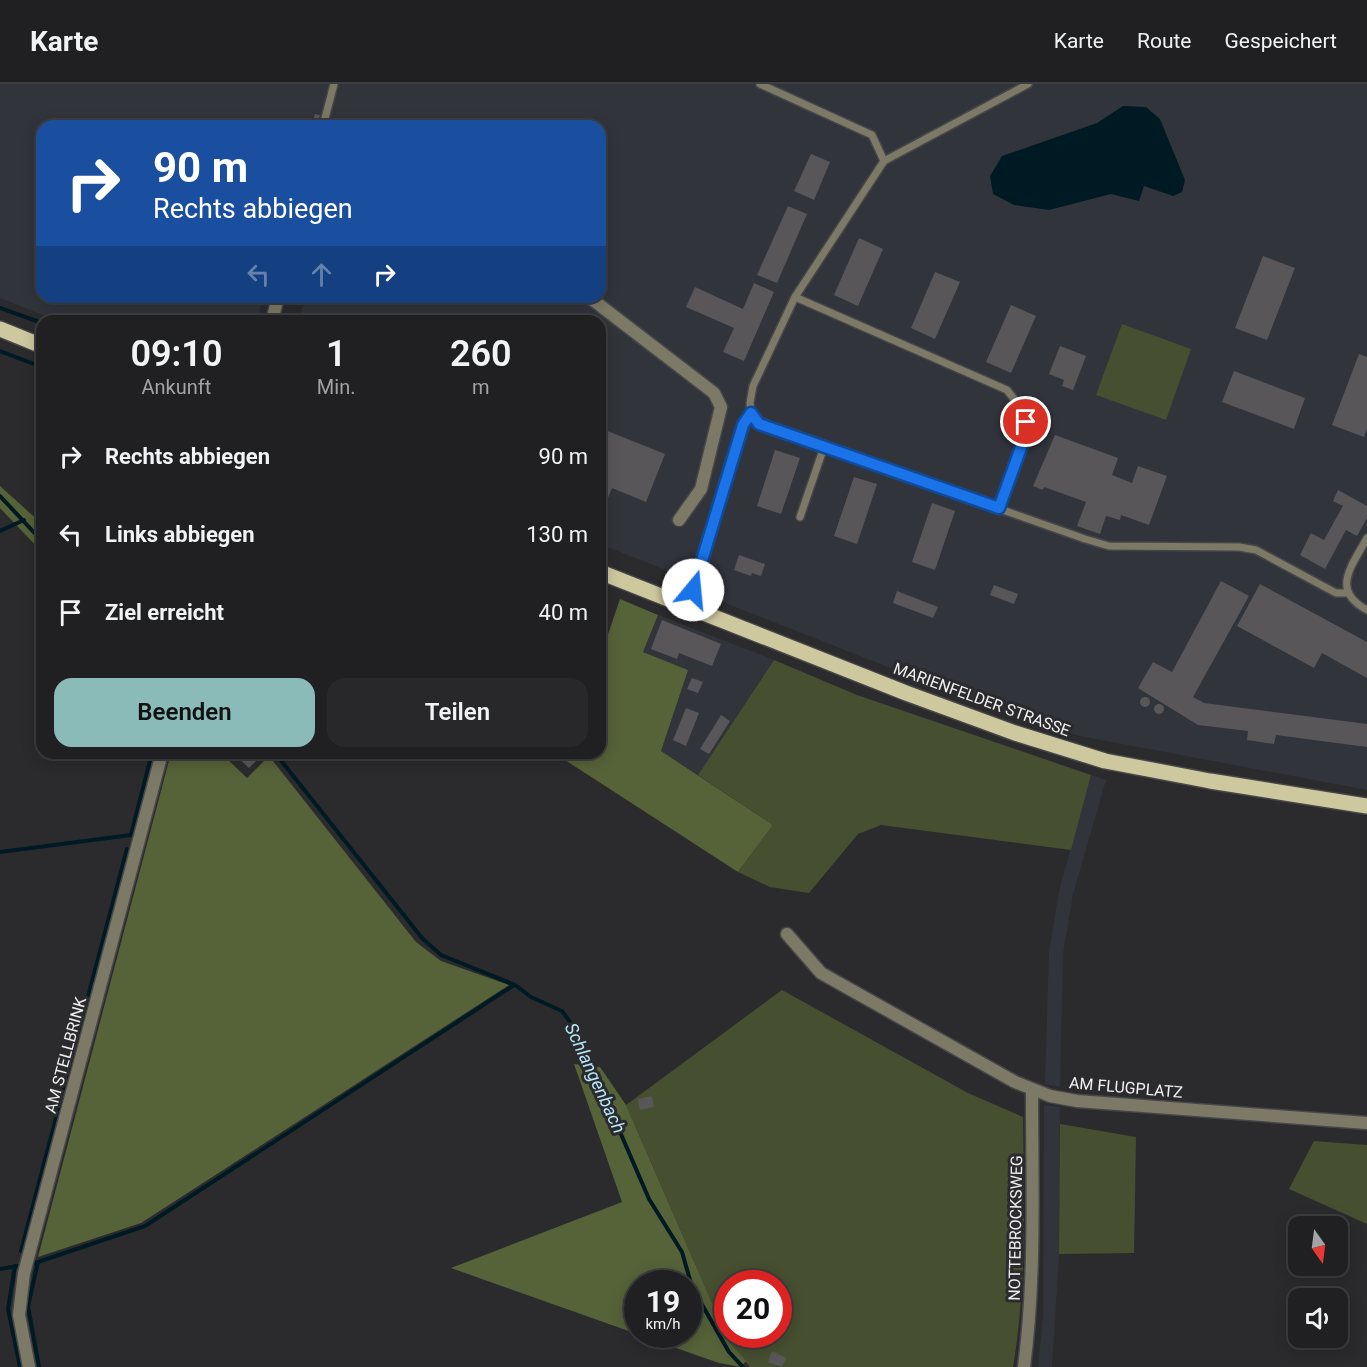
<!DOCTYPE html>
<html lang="de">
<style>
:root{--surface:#202022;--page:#28282a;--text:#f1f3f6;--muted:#a2a3a5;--line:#3d3e40;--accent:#8bbbb9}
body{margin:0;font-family:Roboto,sans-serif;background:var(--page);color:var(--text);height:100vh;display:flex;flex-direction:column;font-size:22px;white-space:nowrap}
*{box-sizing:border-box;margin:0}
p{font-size:20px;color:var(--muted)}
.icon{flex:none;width:33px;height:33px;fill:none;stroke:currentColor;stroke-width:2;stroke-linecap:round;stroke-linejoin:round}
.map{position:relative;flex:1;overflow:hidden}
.details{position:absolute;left:36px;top:231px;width:570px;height:444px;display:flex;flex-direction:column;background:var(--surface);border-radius:18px;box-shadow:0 3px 15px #0003,0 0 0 2px var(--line)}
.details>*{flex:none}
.top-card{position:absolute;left:36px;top:36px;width:570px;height:183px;border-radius:18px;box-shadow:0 3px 15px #0003,0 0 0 2px var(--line);background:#1a4fa0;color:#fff;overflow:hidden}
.needle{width:39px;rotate:166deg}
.fabs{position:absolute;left:1288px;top:1132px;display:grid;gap:12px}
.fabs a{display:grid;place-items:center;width:60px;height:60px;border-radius:12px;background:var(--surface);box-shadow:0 3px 15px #0003,0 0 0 2px var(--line);font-size:30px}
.speed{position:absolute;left:624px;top:1186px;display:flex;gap:12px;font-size:30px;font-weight:700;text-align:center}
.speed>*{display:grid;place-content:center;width:78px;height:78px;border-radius:50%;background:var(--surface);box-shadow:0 3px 15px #0003,0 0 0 2px var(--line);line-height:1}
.speed small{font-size:15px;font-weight:400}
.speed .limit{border:9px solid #d22;background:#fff;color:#111}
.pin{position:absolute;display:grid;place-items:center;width:51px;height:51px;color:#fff;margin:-26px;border:3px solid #fff;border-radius:50%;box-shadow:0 2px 6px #0007}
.me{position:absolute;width:66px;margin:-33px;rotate:17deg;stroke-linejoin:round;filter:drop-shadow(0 0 4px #0008)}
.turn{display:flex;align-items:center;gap:21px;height:126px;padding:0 18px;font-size:27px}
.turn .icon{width:78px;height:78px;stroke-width:2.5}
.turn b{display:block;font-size:42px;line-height:51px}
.lanes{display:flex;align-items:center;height:57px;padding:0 18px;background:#0003;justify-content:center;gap:30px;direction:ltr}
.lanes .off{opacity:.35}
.eta{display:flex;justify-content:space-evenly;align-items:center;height:102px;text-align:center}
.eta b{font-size:36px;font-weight:600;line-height:42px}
.button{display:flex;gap:12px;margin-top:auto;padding:12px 18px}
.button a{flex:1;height:69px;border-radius:18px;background:var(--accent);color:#111;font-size:24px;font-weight:600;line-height:69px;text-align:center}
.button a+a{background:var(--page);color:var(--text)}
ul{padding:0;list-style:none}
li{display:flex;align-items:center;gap:18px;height:78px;padding:0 18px}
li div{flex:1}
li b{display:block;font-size:22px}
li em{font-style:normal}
header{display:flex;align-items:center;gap:36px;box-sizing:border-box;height:84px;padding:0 30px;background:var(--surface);border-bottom:2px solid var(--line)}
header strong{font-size:28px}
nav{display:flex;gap:33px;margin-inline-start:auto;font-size:21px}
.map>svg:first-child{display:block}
.built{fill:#32343c}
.green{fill:#464f30;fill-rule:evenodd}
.forest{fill:#566238}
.water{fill:#001a24}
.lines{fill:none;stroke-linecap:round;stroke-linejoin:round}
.stream{stroke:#001a24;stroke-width:4}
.building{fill:#585659}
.lane-casing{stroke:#47474a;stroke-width:10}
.street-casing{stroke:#47474a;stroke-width:15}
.primary-casing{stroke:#47474a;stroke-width:18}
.lane{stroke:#7c7a66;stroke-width:7}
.street{stroke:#7c7a66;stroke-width:12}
.primary{stroke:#cec89f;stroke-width:15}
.route-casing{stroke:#114b97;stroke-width:15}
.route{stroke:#1a73e8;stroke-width:10}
.labels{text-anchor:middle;stroke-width:6;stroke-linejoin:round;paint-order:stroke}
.street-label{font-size:16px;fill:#f1f1f3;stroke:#2b2b2e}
.water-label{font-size:18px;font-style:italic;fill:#b6e7fb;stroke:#2b2b2e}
</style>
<header>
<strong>Karte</strong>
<nav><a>Karte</a><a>Route</a><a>Gespeichert</a></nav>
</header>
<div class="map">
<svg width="1367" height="1283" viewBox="0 0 1367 1283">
<rect width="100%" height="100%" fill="#2b2b2e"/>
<g class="built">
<polygon points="0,0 1367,0 1367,706 1080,652 1010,631 687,504 689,495 600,460 600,237 299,237 305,213 600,213 600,42 42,42 42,213 263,213 257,237 58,237 0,214"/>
<polygon points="658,531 774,576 698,691 661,667 688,586 643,568"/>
<polygon points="1091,691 1106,696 1073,810 1063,870 1060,1003 1045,1000 1049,868 1059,807"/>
<polygon points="1044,1021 1060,1023 1059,1170 1052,1283 1038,1283 1043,1233"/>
</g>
<g class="green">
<polygon points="1122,240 1191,265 1166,336 1096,311"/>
<polygon points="774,576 857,611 1091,691 1071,766 881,741 858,750 809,809 770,803 738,788 773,741 698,691"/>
<path d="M 782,906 L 968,1009 L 1023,1033 C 1024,1117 1027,1200 1013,1283 L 750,1283 L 729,1258 L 626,1021 ZM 728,1200 L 778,1200 L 778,1251 L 728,1251 Z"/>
<polygon points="1060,1040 1136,1053 1134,1169 1059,1170"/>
<polygon points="1314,1057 1367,1061 1367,1140 1289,1105"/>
</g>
<g class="forest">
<polygon points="0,402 42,440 42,468 0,424"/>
<polygon points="620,515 658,531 643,568 688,586 661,667 773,741 738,788 565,676 568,669 600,669 600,574"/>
<polygon points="171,669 221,669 247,694 269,672 416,858 441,877 509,901 141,1139 38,1173"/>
<polygon points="574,980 600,983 626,1021 729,1258 746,1277 741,1283 719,1279 639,1251 688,1251 688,1200 638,1200 637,1250 451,1184 622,1118"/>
</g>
<polygon class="water" points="1123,22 1146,23 1160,35 1185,96 1182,108 1173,112 1144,102 1139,117 1111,110 1049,126 1014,121 993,110 990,92 1002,72 1097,39"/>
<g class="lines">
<g class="stream">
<polyline points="0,224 42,239"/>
<polyline points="0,267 42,283"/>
<polyline points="0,412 42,457"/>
<polyline points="0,447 24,436"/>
<polyline points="275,669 422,854 441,871 515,901 531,913 562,927 576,946 649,1115 682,1168 692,1203 729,1268 743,1283"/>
<polyline points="0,768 131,751 152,669"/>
<polyline points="21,1167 127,765"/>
<polyline points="38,1178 28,1222 39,1283"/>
<polyline points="35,1179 145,1142 514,901"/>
<polyline points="15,1182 8,1225 20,1283"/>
<polyline points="0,1185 18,1182"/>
</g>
</g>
<g class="building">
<polygon points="315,30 320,31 318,38 313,37"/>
<polygon points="811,70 830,78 814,116 794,107"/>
<polygon points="788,122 807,130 777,199 757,191"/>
<polygon points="859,154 883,165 858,222 834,211"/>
<polygon points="1263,172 1295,184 1267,256 1235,244"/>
<polygon points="935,188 960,198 935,255 911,244"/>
<polygon points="754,199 774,208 744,277 723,268 734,244 686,223 695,203 743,225"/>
<polygon points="1011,221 1036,232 1011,289 986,278"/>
<polygon points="1060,262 1086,272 1073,306 1062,302 1064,296 1049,290"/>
<polygon points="1359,270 1367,273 1367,344 1364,353 1332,341"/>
<polygon points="1234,287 1305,314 1294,345 1222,318"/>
<polygon points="600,344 665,370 646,418 612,404 600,433"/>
<polygon points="1055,351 1118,374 1112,391 1132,399 1138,382 1167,392 1149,441 1121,431 1120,436 1106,432 1100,450 1077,442 1086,418 1044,403 1043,406 1033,402"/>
<polygon points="775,366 800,374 781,430 757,422"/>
<polygon points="854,393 877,400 857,460 834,452"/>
<polygon points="1338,406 1367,422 1367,434 1357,452 1346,446 1325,485 1300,471 1311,449 1324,456 1343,422 1333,417"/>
<polygon points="932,419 955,427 935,486 912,478"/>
<polygon points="739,471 765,480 761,492 752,489 751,492 734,486"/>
<polygon points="1221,497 1249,512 1193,613 1204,619 1367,640 1367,663 1276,651 1274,660 1247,656 1248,647 1198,641 1138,604 1153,578 1172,588"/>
<polygon points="1260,500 1367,558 1367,594 1322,569 1314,584 1237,542"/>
<polygon points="994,501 1018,510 1014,520 990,511"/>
<polygon points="712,506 717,508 715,514 709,512"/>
<polygon points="897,507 938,523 933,534 893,519"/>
<polygon points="662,536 721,560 712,582 679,569 677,575 651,565"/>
<polygon points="692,594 703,598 698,609 687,605"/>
<circle cx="1145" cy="618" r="5"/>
<circle cx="1159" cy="625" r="5"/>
<polygon points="686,624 699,629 686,662 673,656"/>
<polygon points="721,631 730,637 709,670 700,665"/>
<polygon points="240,669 260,669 262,671 249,684 236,672"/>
<polygon points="652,1012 654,1023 640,1026 638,1015"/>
<polygon points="772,1267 786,1274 782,1283 768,1278"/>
</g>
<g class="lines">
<defs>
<g id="lane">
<polyline points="760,0 872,51 884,77"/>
<polyline points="1028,0 884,77 795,213 753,302 750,319 751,329 759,340 1085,455 1109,462 1239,463 1256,466 1336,509 1346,509"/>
<polyline points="323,42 334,0"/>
<polyline points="795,213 1007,306 1024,328 1027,347 999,424"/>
<polyline points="800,433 824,363"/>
<path d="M 1367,454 C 1352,482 1330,506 1367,526"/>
<polyline points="688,523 743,341 751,329"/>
</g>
<g id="street">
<polyline points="589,213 714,309 721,323 701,405 679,436"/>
<polyline points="272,237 278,213"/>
<polyline points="787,850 821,889 1015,998 1050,1012 1077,1017 1367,1039"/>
<polyline points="29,1283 19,1231 24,1189 162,669"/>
<path d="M 1024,1283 C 1036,1191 1032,1098 1032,1006"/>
</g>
<g id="primary">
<polyline points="0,245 42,262"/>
<polyline points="600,488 906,609 1015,649 1105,677 1210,697 1367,722"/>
</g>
</defs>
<use href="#lane" class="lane-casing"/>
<use href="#street" class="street-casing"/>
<use href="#primary" class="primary-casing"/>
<use href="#lane" class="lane"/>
<use href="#street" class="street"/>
<use href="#primary" class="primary"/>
</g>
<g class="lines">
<defs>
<polyline id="route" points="693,506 743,341 751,329 759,340 999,424 1027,347 1026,338"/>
</defs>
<use href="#route" class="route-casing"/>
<use href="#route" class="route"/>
</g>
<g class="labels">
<g class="street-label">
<text transform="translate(982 615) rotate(20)" y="6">MARIENFELDER STRASSE</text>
<text transform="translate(65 971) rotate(-75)" y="6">AM STELLBRINK</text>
<text transform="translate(1126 1003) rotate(5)" y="6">AM FLUGPLATZ</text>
<text transform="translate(1015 1144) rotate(-89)" y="6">NOTTEBROCKSWEG</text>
</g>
<g class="water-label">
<text transform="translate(595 994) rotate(65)" y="6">Schlangenbach</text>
</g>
</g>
</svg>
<div class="fabs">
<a><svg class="needle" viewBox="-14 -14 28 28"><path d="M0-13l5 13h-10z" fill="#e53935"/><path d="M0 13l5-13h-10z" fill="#a2a3a5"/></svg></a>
<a><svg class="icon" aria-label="sound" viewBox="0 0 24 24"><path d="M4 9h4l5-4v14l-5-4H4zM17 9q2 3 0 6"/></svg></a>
</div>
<div class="speed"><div>19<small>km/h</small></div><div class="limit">20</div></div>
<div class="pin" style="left:1026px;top:338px;background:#d93025"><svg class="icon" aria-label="arrive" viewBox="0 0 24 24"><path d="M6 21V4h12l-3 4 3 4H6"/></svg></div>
<svg class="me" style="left:693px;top:506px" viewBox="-20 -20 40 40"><circle r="19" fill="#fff"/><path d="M0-13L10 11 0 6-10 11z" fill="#1a73e8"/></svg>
<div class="top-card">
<div class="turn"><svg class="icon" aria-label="right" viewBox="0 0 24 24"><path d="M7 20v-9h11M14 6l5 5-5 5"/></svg><div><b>90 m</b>Rechts abbiegen</div></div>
<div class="lanes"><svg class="icon off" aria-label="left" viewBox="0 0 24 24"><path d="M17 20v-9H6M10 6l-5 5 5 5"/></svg><svg class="icon off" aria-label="ahead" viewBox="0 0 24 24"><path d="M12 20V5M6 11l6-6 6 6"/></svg><svg class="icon" aria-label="right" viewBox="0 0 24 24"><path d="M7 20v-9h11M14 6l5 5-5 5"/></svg></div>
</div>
<section class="details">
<div class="eta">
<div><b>09:10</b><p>Ankunft</p></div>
<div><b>1</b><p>Min.</p></div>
<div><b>260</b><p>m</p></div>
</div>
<ul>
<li><svg class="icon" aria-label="right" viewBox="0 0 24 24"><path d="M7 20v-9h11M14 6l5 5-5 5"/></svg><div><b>Rechts abbiegen</b></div><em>90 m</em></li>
<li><svg class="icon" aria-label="left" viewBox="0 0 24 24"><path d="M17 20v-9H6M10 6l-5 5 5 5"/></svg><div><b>Links abbiegen</b></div><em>130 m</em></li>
<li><svg class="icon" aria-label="arrive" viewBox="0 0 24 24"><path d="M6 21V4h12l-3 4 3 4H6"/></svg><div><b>Ziel erreicht</b></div><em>40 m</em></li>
</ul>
<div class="button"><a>Beenden</a><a>Teilen</a></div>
</section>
</div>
